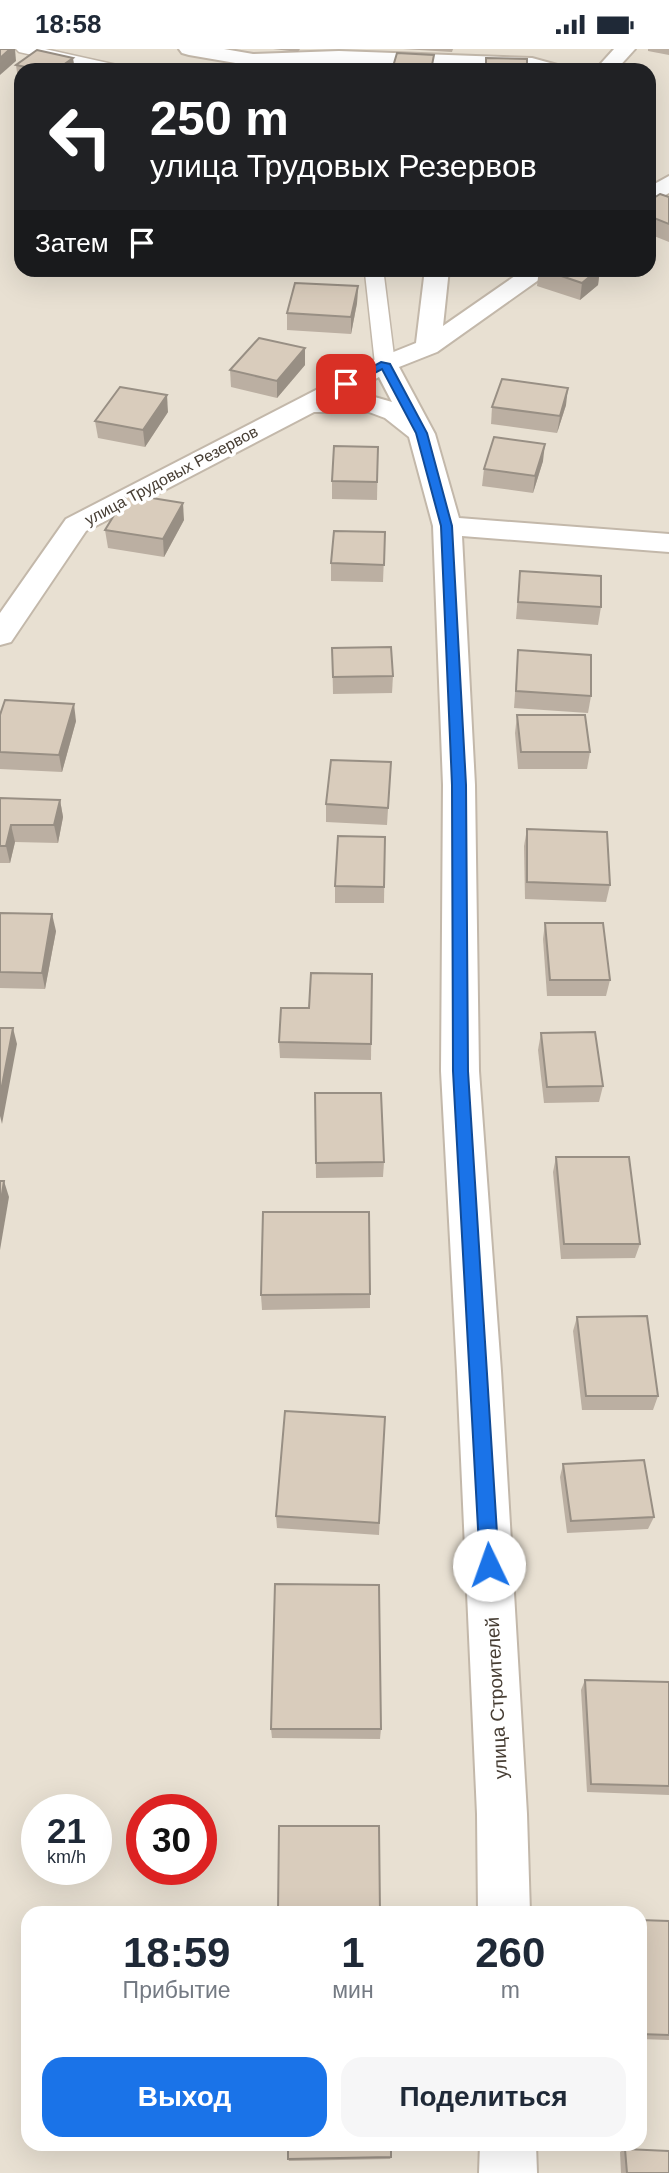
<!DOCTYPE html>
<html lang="ru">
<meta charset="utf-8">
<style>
:root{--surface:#fff;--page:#f6f6f7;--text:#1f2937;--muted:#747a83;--accent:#1a73e8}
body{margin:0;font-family:Helvetica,sans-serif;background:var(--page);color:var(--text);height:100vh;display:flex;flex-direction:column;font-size:26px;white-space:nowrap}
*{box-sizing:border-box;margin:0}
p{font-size:23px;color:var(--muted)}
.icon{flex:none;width:38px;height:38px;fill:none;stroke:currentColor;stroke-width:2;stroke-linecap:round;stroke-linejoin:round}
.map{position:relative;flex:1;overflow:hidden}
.side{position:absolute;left:21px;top:1857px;width:626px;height:245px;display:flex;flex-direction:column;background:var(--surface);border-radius:21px;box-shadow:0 7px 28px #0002}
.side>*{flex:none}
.guide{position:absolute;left:14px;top:14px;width:642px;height:214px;border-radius:21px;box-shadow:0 7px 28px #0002;background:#202124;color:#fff;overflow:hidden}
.speed{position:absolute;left:21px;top:1745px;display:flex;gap:14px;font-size:35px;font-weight:700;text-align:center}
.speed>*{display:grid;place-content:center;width:91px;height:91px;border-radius:50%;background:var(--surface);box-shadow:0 7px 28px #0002;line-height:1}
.speed small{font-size:18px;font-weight:400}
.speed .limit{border:10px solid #d22;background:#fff;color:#111}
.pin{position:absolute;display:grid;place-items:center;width:60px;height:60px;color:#fff;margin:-30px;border-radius:14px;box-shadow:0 4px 10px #0006}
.me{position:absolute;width:77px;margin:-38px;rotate:357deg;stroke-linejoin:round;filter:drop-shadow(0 0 5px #0008)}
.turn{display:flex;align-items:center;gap:24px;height:147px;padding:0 21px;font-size:32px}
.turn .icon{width:91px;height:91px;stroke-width:2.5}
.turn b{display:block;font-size:49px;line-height:60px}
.then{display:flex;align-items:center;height:66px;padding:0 21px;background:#0003;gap:14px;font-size:26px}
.eta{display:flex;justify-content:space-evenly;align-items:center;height:119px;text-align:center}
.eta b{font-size:42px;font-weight:700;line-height:49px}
.primary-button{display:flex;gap:14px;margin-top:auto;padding:14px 21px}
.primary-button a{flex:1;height:80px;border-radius:21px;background:var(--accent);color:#fff;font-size:28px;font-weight:700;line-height:80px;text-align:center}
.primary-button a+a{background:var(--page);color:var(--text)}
.status{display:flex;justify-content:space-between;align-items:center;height:49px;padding:0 35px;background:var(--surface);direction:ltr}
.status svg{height:19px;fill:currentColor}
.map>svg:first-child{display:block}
.residential{fill:#e8e0d2;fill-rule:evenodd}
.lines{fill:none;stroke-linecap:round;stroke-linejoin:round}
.service-casing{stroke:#c3b8aa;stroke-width:3}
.minor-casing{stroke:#c3b8aa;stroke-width:4}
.service{fill:#fff;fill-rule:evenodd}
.minor{fill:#fff;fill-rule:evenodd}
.wall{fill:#bbafa2}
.shaded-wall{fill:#988f84}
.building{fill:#d9ccbc;stroke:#988f84;stroke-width:2}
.route{fill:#1a73e8;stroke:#114b97;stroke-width:2}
.labels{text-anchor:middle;stroke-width:7;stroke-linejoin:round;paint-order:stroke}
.far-street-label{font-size:16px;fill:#473e34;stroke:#fff}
.street-label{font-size:19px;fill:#473e34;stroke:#fff}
</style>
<div class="status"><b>18:58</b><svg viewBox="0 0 49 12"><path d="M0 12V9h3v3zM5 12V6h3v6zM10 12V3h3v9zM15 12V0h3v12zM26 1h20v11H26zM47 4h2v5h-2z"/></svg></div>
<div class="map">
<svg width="669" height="2124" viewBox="0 0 669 2124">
<rect width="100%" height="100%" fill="#f4eee5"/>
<path class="residential" d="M 0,0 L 669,0 L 669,2124 L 0,2124 ZM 21,21 L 649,21 L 649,220 L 21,220 ZM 37,1760 L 96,1760 L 96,1820 L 37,1820 ZM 142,1760 L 201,1760 L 201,1820 L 142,1820 ZM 28,1864 L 640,1864 L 640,2095 L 28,2095 Z"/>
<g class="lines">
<defs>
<g id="service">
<polygon points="16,0 45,0 126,18 128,21 99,21 19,3"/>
<polygon points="367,220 395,220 384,227 395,315 385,321 375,315 365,224"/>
</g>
<g id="minor">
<polygon points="179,0 224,0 253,5 339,2 532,9 561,17 564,21 339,14 253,17 189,6 182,4"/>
<polygon points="614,0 635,0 616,21 595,21"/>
<polygon points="669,127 669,144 649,155 649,138"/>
<path d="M 425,220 L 449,220 L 443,277 L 525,220 L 554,220 L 437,303 L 399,318 L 435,385 L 459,469 L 669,485 L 669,503 L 462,487 L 475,736 L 479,1022 L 501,1322 L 527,1765 L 530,1864 L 478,1864 L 477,1765 L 457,1322 L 441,1022 L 443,736 L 433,477 L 409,388 L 385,369 L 369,363 L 314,363 L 86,482 L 11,593 L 0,596 L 0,564 L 66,470 L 376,310 L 416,294 ZM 379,328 L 392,353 L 371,347 L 346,345 Z"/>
<polygon points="480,2095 536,2095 537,2124 479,2124"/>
</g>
</defs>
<use href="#service" class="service-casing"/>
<use href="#minor" class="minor-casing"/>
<use href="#service" class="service"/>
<use href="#minor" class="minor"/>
</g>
<g class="wall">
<polygon points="273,0 300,0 298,3"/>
<polygon points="403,0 453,0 452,3"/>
<polygon points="648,0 669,0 669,6 648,2"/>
<polygon points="16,16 75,21 21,21 21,32 18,31"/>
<polygon points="669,148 669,193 649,185 649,152"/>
<polygon points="539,220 600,220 598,236 580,251 537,237"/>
<polygon points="358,237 357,254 351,285 287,281 287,264"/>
<polygon points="305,299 305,316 277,349 231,338 230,321"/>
<polygon points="566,356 557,384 491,375 492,358"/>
<polygon points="168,363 145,398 98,389 95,372"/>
<polygon points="378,398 377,451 332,450 332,432"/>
<polygon points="543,412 533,444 482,437 484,420"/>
<polygon points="184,471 164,508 108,499 105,481"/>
<polygon points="385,483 383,533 331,532 331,514"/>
<polygon points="520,522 601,558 598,576 516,570"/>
<polygon points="332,599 393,627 392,644 333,645"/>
<polygon points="518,601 591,647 588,664 514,659"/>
<polygon points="0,666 76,672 62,723 0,720"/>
<polygon points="517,666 590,703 587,720 518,720 515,684"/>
<polygon points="391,713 387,776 326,773 326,755"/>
<polygon points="0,749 60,751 63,768 58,794 15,793 10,814 0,814"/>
<polygon points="527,780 610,836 606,853 525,850 524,797"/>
<polygon points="385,788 384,854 335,854 335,837"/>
<polygon points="0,864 56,882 45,940 0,939"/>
<polygon points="545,874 610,931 606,947 547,947 543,890"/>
<polygon points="372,925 371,1011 280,1009 279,993 309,959"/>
<polygon points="541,984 603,1037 599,1053 544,1054 538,1001"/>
<polygon points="315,1044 384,1113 383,1128 316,1129"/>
<polygon points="556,1108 640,1195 635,1209 561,1210 553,1123"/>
<polygon points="370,1245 370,1259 262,1261 261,1246"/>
<polygon points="577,1268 658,1347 653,1361 582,1361 573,1282"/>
<polygon points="385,1368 379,1486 277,1479 276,1467"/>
<polygon points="563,1415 654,1468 648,1480 567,1484 560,1428"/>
<polygon points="585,1631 669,1633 669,1746 587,1743 581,1641"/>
<polygon points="271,1680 381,1680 380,1690 272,1689"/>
<polygon points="640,1871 669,1872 669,1991 640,1990"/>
<polygon points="625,2100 669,2124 621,2124 620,2103"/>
<polygon points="391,2108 390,2110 289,2112 288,2110"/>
</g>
<g class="shaded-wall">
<polygon points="10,0 15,0 16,12 0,26 0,9"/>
<polygon points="73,9 75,21 56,21"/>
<polygon points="653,187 650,204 649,205 649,190"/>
<polygon points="599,220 600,220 598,236 580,251 582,234"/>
<polygon points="358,237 357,254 351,285 351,268"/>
<polygon points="305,299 305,316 277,349 277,332"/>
<polygon points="568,339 566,356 557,384 560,367"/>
<polygon points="167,346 168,363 145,398 143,381"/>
<polygon points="545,395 543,412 533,444 535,427"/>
<polygon points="183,454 184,471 164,508 163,490"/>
<polygon points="74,655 76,672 62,723 59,706"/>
<polygon points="60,751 63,768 58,794 54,776"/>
<polygon points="11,776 15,793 10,814 6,797"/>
<polygon points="52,865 56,882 45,940 42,924"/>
<polygon points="13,979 17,995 2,1075 0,1067 0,1047"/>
<polygon points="4,1132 9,1148 0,1201 0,1158"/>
</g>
<g class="building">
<polygon points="0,0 10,0 0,9"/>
<polygon points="37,1 73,9 56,21 40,21 16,16"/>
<polygon points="397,4 434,6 431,21 392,21"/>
<polygon points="486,9 527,10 527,21 486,21"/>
<polygon points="660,145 669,148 669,175 649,167 649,152"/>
<polygon points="541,220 599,220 582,234"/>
<polygon points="295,234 358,237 351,268 287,264"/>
<polygon points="259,289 305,299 277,332 230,321"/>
<polygon points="502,330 568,339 560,367 492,358"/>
<polygon points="120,338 167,346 143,381 95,372"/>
<polygon points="494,388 545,395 535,427 484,420"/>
<polygon points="334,397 378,398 377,433 332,432"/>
<polygon points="127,445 183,454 163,490 105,481"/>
<polygon points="334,482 385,483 384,516 331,514"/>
<polygon points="520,522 601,527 601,558 518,553"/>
<polygon points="391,598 393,627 333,628 332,599"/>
<polygon points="518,601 591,606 591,647 516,642"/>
<polygon points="5,651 74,655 59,706 0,703 0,666"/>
<polygon points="517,666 585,666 590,703 521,703"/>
<polygon points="331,711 391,713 388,759 326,755"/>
<polygon points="0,749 60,751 54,776 11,776 6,797 0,797"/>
<polygon points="527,780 607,783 610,836 527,833"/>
<polygon points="338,787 385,788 384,838 335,837"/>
<polygon points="0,864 52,865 42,924 0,923"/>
<polygon points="545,874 603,874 610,931 550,931"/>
<polygon points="311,924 372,925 371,995 279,993 281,959 309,959"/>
<polygon points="0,979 13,979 0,1047"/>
<polygon points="595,983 603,1037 547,1038 541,984"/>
<polygon points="315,1044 381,1044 384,1113 316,1114"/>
<polygon points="556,1108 629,1108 640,1195 564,1195"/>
<polygon points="0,1132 4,1132 0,1158"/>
<polygon points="263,1163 369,1163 370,1245 261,1246"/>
<polygon points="647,1267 658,1347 586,1347 577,1268"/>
<polygon points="285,1362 385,1368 379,1474 276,1467"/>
<polygon points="644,1411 654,1468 571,1472 563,1415"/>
<polygon points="275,1535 379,1536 381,1680 271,1680"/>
<polygon points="585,1631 669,1633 669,1737 591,1735"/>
<polygon points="279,1777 379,1777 380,1864 278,1864"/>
<polygon points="640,1871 669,1872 669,1986 640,1985"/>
<polygon points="288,2095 391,2095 391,2108 288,2110"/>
<polygon points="625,2100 669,2102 669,2124 627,2124"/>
</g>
<polygon class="route" points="381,313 390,315 427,384 452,477 466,736 468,1022 499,1516 496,1523 489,1526 482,1523 480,1516 453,1022 452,736 441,477 416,384 382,320 350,337 341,335"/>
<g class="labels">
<g class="far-street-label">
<text transform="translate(171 426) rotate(-28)" y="6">улица Трудовых Резервов</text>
</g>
<g class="street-label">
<text transform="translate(496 1649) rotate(-93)" y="7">улица Строителей</text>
</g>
</g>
</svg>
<div class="speed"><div>21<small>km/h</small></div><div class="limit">30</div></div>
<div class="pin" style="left:346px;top:335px;background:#d93025"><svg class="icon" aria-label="arrive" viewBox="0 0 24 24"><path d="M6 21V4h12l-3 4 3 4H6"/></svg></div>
<svg class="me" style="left:489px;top:1516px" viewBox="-20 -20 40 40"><circle r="19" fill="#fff"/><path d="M0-13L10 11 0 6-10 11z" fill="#1a73e8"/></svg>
<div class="guide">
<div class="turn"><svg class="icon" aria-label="left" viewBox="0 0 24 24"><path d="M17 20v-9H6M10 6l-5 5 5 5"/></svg><div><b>250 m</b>улица Трудовых Резервов</div></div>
<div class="then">Затем<svg class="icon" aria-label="arrive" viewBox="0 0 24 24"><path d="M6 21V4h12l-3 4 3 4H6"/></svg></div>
</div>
<section class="side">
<div class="eta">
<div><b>18:59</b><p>Прибытие</p></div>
<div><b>1</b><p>мин</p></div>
<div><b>260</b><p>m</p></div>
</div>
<div class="primary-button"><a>Выход</a><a>Поделиться</a></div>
</section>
</div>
